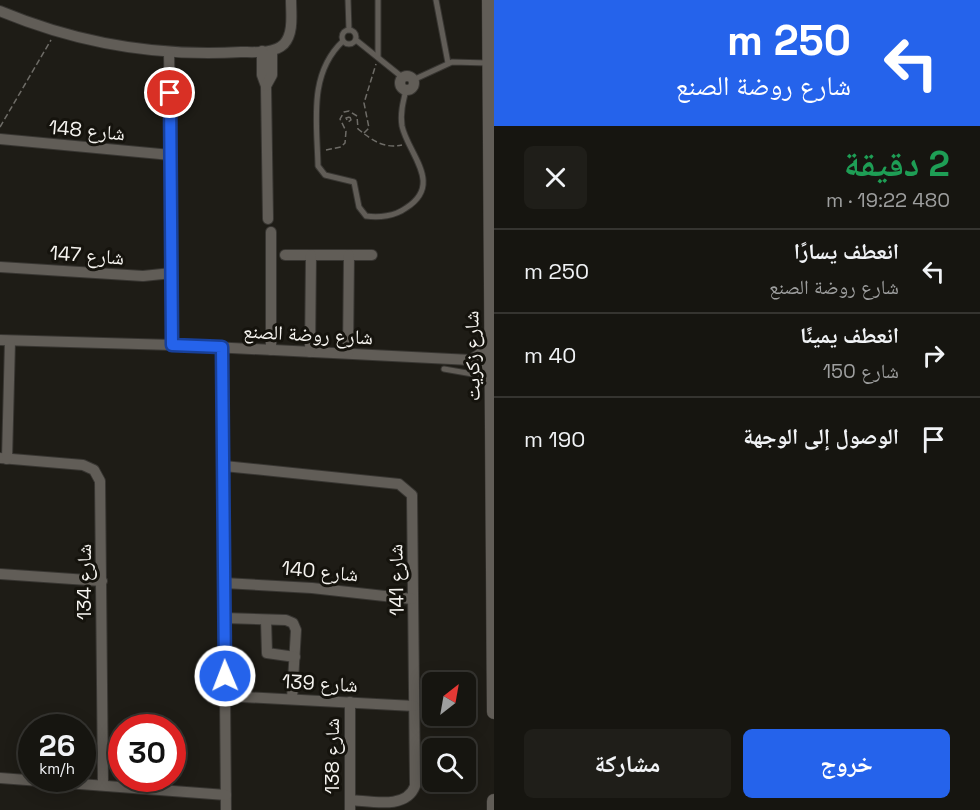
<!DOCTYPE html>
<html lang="ar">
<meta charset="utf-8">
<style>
:root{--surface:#161510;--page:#1f1e19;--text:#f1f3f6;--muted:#9e9f9f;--line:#353430;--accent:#2563eb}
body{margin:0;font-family:"Space Grotesk","Noto Naskh Arabic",sans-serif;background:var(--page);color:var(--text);direction:rtl;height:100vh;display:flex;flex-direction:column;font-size:22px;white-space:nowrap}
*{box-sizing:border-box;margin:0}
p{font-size:20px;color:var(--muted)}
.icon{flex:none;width:33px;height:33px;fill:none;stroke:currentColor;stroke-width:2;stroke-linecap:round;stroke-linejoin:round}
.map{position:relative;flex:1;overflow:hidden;direction:ltr}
.panel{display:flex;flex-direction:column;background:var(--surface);width:486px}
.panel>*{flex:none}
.top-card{background:#2563eb;color:#fff;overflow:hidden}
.needle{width:39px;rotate:31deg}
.controls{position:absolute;left:422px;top:672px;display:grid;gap:12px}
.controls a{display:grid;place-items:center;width:54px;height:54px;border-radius:9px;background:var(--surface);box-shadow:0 3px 15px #0003,0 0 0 2px var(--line);font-size:30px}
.speed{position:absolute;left:18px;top:714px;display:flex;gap:12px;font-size:30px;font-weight:700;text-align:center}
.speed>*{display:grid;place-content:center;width:78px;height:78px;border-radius:50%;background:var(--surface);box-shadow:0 3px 15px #0003,0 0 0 2px var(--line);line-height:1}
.speed small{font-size:15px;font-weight:400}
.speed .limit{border:9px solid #d22;background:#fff;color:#111}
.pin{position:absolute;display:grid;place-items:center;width:51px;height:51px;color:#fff;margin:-26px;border:3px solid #fff;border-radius:50%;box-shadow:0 2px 6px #0007}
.me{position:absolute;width:66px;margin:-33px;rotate:359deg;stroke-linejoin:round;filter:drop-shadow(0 0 4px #0008)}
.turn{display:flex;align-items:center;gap:21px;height:126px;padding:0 30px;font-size:27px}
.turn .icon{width:78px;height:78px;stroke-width:2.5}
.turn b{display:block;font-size:42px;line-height:51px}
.round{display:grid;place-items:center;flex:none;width:63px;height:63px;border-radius:9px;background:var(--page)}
.summary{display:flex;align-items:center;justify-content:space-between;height:102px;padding:0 30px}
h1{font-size:36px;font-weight:700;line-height:45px;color:#1e9e55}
.button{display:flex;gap:12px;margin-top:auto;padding:12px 30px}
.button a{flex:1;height:69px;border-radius:9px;background:var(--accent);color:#fff;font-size:24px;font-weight:700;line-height:69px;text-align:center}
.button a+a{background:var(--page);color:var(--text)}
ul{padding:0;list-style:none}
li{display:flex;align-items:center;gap:18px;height:84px;padding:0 30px;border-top:2px solid var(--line)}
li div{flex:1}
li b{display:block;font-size:22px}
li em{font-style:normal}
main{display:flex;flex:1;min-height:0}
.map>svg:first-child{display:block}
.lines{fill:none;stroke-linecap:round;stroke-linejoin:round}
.service-casing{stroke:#383632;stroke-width:7}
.minor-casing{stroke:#383632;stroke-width:12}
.tertiary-casing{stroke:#383632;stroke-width:15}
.path{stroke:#6e6c67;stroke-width:1.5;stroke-dasharray:6 3;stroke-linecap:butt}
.service{stroke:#615d57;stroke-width:5}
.minor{stroke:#615d57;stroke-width:10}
.tertiary{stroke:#615d57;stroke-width:14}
.route-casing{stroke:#184099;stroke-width:15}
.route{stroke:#2563eb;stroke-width:10}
.labels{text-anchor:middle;stroke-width:6;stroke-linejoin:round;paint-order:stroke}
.street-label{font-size:20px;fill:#f6f4f0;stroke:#15130d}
</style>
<main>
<section class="panel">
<div class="top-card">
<div class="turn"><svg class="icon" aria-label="left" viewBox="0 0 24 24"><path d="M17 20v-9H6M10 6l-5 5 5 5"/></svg><div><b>250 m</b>شارع روضة الصنع</div></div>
</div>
<div class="summary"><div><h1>2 دقيقة</h1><p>480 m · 19:22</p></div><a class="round"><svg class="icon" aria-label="close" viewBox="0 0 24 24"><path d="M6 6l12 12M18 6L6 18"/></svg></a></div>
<ul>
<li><svg class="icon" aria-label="left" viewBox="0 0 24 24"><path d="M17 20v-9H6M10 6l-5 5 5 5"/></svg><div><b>انعطف يسارًا</b><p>شارع روضة الصنع</p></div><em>250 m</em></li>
<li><svg class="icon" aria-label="right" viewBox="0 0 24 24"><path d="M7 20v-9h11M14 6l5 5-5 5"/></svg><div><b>انعطف يمينًا</b><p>شارع 150</p></div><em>40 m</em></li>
<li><svg class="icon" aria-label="arrive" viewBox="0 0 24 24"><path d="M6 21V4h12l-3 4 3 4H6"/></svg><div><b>الوصول إلى الوجهة</b></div><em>190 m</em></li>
</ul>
<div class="button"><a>خروج</a><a>مشاركة</a></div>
</section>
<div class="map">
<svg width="494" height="810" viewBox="0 0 494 810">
<rect width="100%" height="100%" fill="#1e1c16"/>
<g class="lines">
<defs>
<g id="service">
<polyline points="348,0 349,30"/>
<polyline points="378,0 378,56"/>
<polyline points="436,0 448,63"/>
<circle cx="349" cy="37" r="7"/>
<polyline points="356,40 402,77"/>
<path d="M 343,41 C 308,74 317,122 318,166 L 325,175 L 354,182 L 359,207 L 366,216 C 379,218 395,216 406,208 C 444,184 408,154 402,126 C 400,114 403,102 406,90"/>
<polyline points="413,80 452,62 488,63"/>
<polyline points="444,369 490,377"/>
</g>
<g id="minor">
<path d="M 0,11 C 77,43 157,57 241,52 C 254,52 274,54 284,44 C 294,33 291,14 291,0"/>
<polyline points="262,51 262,75 266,86 268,219"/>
<polyline points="169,52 173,345"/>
<circle cx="407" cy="83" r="7"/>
<polyline points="266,86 272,75 272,51"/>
<polyline points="0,139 171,155"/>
<polyline points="285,255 372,255"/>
<polyline points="0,267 143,276 172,273"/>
<polyline points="0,340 173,345 471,360 478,361 492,370"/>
<polyline points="222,347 226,810"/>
<polyline points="271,350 271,232"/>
<polyline points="310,352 311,255"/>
<polyline points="348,353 349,255"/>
<polyline points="471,360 482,352 491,340"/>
<polyline points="0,458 83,465 94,470 100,481 103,785"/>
<polyline points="7,459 10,341"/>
<path d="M 224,466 L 399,484 L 412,495 L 415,786 C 406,810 371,801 350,800"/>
<polyline points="0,574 102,581"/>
<polyline points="224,583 312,588 412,599"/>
<polyline points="224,618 286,620 293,623 296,630 292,699"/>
<polyline points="266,620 267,653 295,657"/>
<polyline points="225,696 414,706"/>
<polyline points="350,702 350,810"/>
<polyline points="0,778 226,795"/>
</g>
<g id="tertiary">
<polyline points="489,0 494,712"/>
<polyline points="494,810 494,801"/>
</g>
</defs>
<use href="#service" class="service-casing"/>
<use href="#minor" class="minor-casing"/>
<use href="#tertiary" class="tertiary-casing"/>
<g class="path">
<polygon points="350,117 351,120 348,122 346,118"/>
<polyline points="0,127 51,40"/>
<polyline points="364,133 369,128 364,103 376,64"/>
<path d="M 326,150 L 341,147 L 345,143 L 346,131 L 340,119 L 344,112 L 349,111 L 357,116 L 358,129 C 372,140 383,149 402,145"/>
</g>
<use href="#service" class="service"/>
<use href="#minor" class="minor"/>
<use href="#tertiary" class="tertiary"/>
</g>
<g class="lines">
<defs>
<polyline id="route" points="170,93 172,345 222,347 225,676"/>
</defs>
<use href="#route" class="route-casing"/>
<use href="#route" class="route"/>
</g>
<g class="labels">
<g class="street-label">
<text transform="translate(87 130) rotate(5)" y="7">شارع 148</text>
<text transform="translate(87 255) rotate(4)" y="7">شارع 147</text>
<text transform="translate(308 334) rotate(3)" y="7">شارع روضة الصنع</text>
<text transform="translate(472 356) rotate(-91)" y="7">شارع زكريت</text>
<text transform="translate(320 571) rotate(5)" y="7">شارع 140</text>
<text transform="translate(396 580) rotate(-91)" y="7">شارع 141</text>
<text transform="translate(84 582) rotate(-90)" y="7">شارع 134</text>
<text transform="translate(320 683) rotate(3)" y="7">شارع 139</text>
<text transform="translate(332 756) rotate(-90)" y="7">شارع 138</text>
</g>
</g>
</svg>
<div class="controls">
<a><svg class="needle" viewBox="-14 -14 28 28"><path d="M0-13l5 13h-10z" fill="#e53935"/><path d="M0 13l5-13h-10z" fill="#9e9f9f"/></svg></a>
<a><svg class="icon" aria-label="search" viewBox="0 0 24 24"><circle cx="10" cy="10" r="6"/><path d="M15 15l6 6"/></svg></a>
</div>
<div class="speed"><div>26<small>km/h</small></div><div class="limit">30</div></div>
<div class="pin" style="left:170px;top:93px;background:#d93025"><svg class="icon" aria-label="arrive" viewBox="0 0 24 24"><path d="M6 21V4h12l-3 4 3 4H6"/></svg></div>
<svg class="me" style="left:225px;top:676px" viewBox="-20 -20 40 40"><circle r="17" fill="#2563eb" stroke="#fff" stroke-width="3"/><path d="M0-11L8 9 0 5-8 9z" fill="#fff"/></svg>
</div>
</main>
